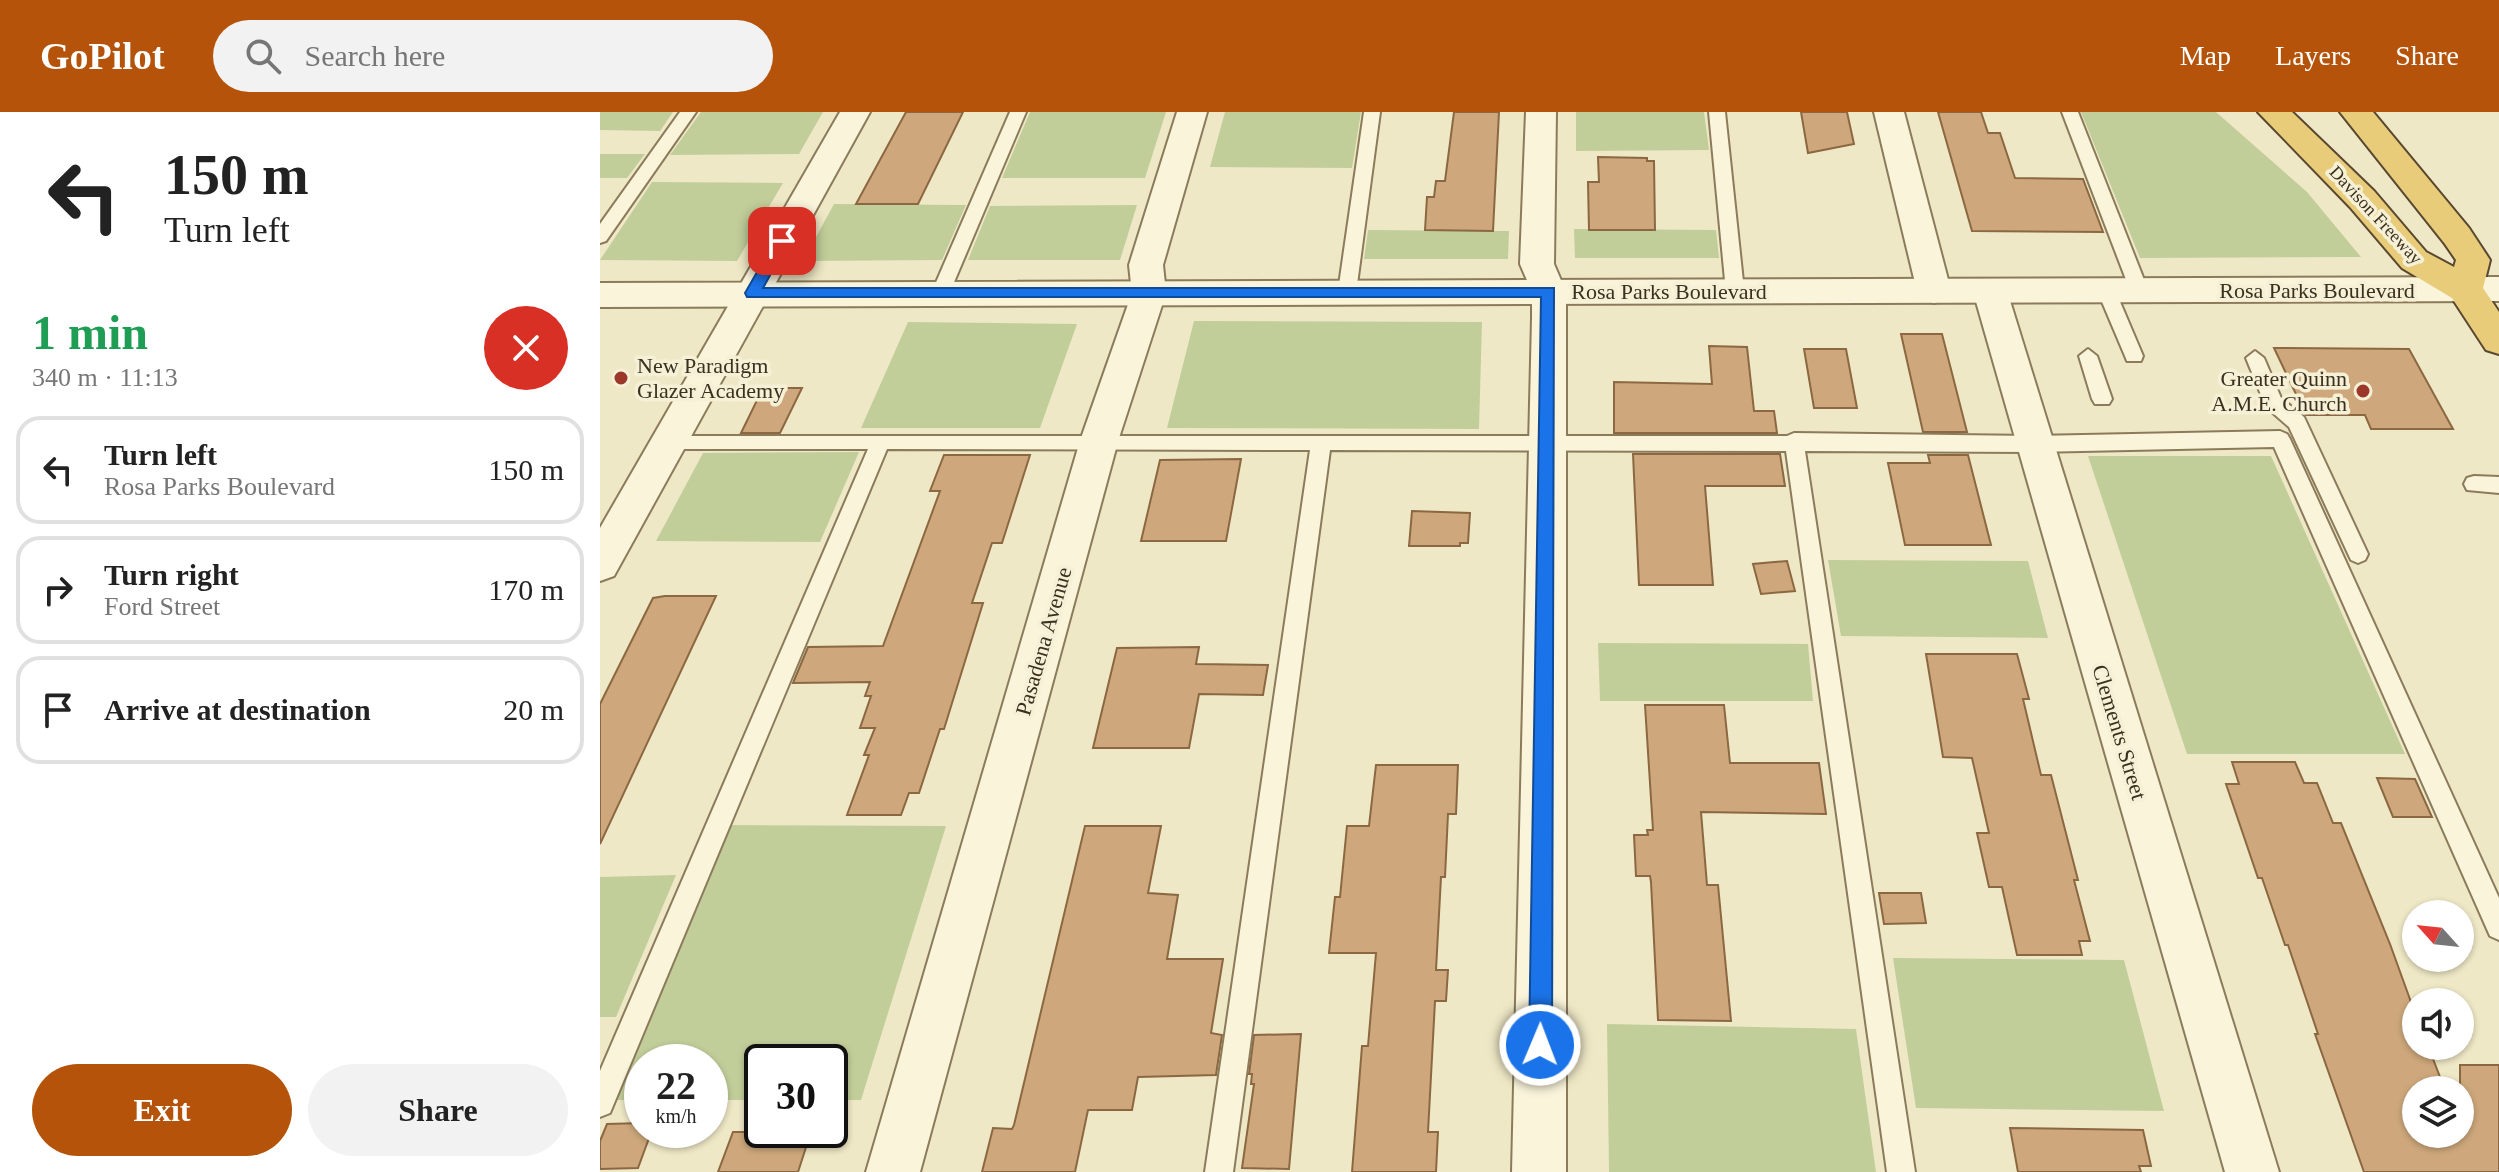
<!DOCTYPE html>
<meta charset="utf-8">
<style>
:root{--surface:#fff;--page:#f2f2f2;--text:#222;--muted:#767676;--line:#e0e0e0;--accent:#b45309}
body{margin:0;font-family:"Times New Roman",serif;background:var(--page);color:var(--text);height:100vh;display:flex;flex-direction:column;font-size:30px;white-space:nowrap}
*{box-sizing:border-box;margin:0}
p{font-size:26px;color:var(--muted)}
.icon{flex:none;width:44px;height:44px;fill:none;stroke:currentColor;stroke-width:2;stroke-linecap:round;stroke-linejoin:round}
.map{position:relative;flex:1;overflow:hidden}
.side{display:flex;flex-direction:column;background:var(--surface);width:600px}
.side>*{flex:none}
.guide{background:#fff;color:var(--text);overflow:hidden}
.needle{width:52px;rotate:297deg}
.tools{position:absolute;left:1802px;top:788px;display:grid;gap:16px}
.tools a{display:grid;place-items:center;width:72px;height:72px;border-radius:50%;background:var(--surface);box-shadow:0 2px 6px #0004;font-size:40px}
.speed{position:absolute;left:24px;top:932px;display:flex;gap:16px;font-size:40px;font-weight:700;text-align:center}
.speed>*{display:grid;place-content:center;width:104px;height:104px;border-radius:50%;background:var(--surface);box-shadow:0 2px 6px #0004;line-height:1}
.speed small{font-size:20px;font-weight:400}
.speed .limit{border:4px solid #111;border-radius:12px;background:#fff;color:#111}
.pin{position:absolute;display:grid;place-items:center;width:68px;height:68px;color:#fff;margin:-34px;border-radius:16px;box-shadow:0 4px 12px #0006}
.me{position:absolute;width:88px;margin:-44px;rotate:1deg;stroke-linejoin:round;filter:drop-shadow(0 0 6px #0008)}
.turn{display:flex;align-items:center;gap:28px;height:168px;padding:0 32px;font-size:36px}
.turn .icon{width:104px;height:104px;stroke-width:2.5}
.turn b{display:block;font-size:56px;line-height:68px}
.round{display:grid;place-items:center;flex:none;width:84px;height:84px;border-radius:42px;background:var(--page)}
.head{display:flex;align-items:center;justify-content:space-between;height:136px;padding:0 32px}
h1{font-size:48px;font-weight:700;line-height:60px;color:#1e9e55}
.primary-button{display:flex;gap:16px;margin-top:auto;padding:16px 32px}
.primary-button a{flex:1;height:92px;border-radius:48px;background:var(--accent);color:#fff;font-size:32px;font-weight:700;line-height:92px;text-align:center}
.primary-button a+a{background:var(--page);color:var(--text)}
ul{padding:0;list-style:none}
li{display:flex;align-items:center;gap:24px;height:108px;margin:0 16px 12px;padding:0 16px;border:4px solid var(--line);border-radius:24px}
li div{flex:1}
li b{display:block;font-size:30px}
li em{font-style:normal}
header{display:flex;align-items:center;gap:48px;box-sizing:border-box;height:112px;padding:0 40px;background:var(--accent);color:#fff}
header strong{font-size:38px}
nav{display:flex;gap:44px;margin-inline-start:auto;font-size:28px}
.search{width:560px;height:72px;background:var(--page);display:flex;align-items:center;gap:20px;box-sizing:border-box;padding:0 28px;border-radius:44px;color:var(--muted);font-size:30px}
main{display:flex;flex:1;min-height:0}
.map>svg:first-child{display:block}
.green{fill:#c1ce9a}
.building{fill:#cea87c;stroke:#8b6841;stroke-width:2}
.lines{fill:none;stroke-linecap:round;stroke-linejoin:round}
.service-casing{stroke:#8b7b5b;stroke-width:4}
.minor-casing{stroke:#8b7b5b;stroke-width:4}
.tertiary-casing{stroke:#8b7b5b;stroke-width:4}
.trunk-casing{stroke:#59482f;stroke-width:4}
.service{fill:#f9f4da;fill-rule:evenodd}
.minor{fill:#f9f4da;fill-rule:evenodd}
.tertiary{fill:#f9f4da;fill-rule:evenodd}
.trunk{fill:#e8cc7a;fill-rule:evenodd}
.route{fill:#1a73e8;stroke:#114b97;stroke-width:2}
.poi-dot{fill:#9b382a;stroke:#f6f1d6;stroke-width:3}
.labels{text-anchor:middle;stroke-width:7;stroke-linejoin:round;paint-order:stroke}
.far-street-label{font-size:18px;fill:#3b301f;stroke:#f6f1d6}
.street-label{font-size:22px;fill:#3b301f;stroke:#f6f1d6}
.poi-label{font-size:22px;fill:#3b301f;stroke:#f6f1d6;text-anchor:start}
</style>
<header>
<strong>GoPilot</strong>
<div class="search"><svg class="icon" aria-label="search" viewBox="0 0 24 24"><circle cx="10" cy="10" r="6"/><path d="M15 15l6 6"/></svg>Search here</div>
<nav><a>Map</a><a>Layers</a><a>Share</a></nav>
</header>
<main>
<section class="side">
<div class="guide">
<div class="turn"><svg class="icon" aria-label="left" viewBox="0 0 24 24"><path d="M17 20v-9H6M10 6l-5 5 5 5"/></svg><div><b>150 m</b>Turn left</div></div>
</div>
<div class="head"><div><h1>1 min</h1><p>340 m · 11:13</p></div><a class="round" style="background:#d93025;color:#fff"><svg class="icon" aria-label="close" viewBox="0 0 24 24"><path d="M6 6l12 12M18 6L6 18"/></svg></a></div>
<ul>
<li><svg class="icon" aria-label="left" viewBox="0 0 24 24"><path d="M17 20v-9H6M10 6l-5 5 5 5"/></svg><div><b>Turn left</b><p>Rosa Parks Boulevard</p></div><em>150 m</em></li>
<li><svg class="icon" aria-label="right" viewBox="0 0 24 24"><path d="M7 20v-9h11M14 6l5 5-5 5"/></svg><div><b>Turn right</b><p>Ford Street</p></div><em>170 m</em></li>
<li><svg class="icon" aria-label="arrive" viewBox="0 0 24 24"><path d="M6 21V4h12l-3 4 3 4H6"/></svg><div><b>Arrive at destination</b></div><em>20 m</em></li>
</ul>
<div class="primary-button"><a>Exit</a><a>Share</a></div>
</section>
<div class="map">
<svg width="1899" height="1060" viewBox="0 0 1899 1060">
<rect width="100%" height="100%" fill="#efe8c6"/>
<g class="green">
<polygon points="0,0 73,0 60,19 0,18"/>
<polygon points="101,0 223,0 199,42 70,43"/>
<polygon points="430,0 566,0 545,66 402,66"/>
<polygon points="625,0 761,0 752,56 610,55"/>
<polygon points="976,0 1104,0 1109,38 976,39"/>
<polygon points="1481,0 1616,0 1707,80 1761,145 1540,146"/>
<polygon points="0,42 45,42 27,66 0,66"/>
<polygon points="52,70 183,71 137,149 0,148"/>
<polygon points="234,92 366,93 342,148 203,149"/>
<polygon points="537,93 520,148 368,148 390,94"/>
<polygon points="974,117 1116,118 1119,146 975,146"/>
<polygon points="768,118 909,119 908,147 764,147"/>
<polygon points="594,209 882,210 879,317 567,316"/>
<polygon points="308,210 477,212 440,316 261,316"/>
<polygon points="259,340 220,430 56,429 103,341"/>
<polygon points="1488,344 1671,344 1805,642 1587,642"/>
<polygon points="1228,448 1428,449 1448,526 1241,524"/>
<polygon points="998,531 1208,532 1213,589 1000,589"/>
<polygon points="125,713 346,714 261,988 230,988 230,950 162,950 162,988 110,988 110,950 42,950 42,988 13,988"/>
<polygon points="76,763 16,905 0,905 0,765"/>
<polygon points="1293,846 1524,848 1564,999 1316,996"/>
<polygon points="1007,912 1256,917 1276,1060 1009,1060"/>
</g>
<g class="building">
<polygon points="306,0 363,0 318,92 256,92"/>
<polygon points="854,0 899,0 893,119 825,118 827,85 834,85 836,69 845,69"/>
<polygon points="1201,0 1247,0 1254,32 1208,41"/>
<polygon points="1338,0 1381,0 1388,21 1400,21 1415,66 1483,67 1503,120 1372,119"/>
<polygon points="998,45 1047,46 1047,49 1054,49 1055,118 989,118 988,70 999,70"/>
<polygon points="1301,222 1342,222 1367,320 1323,320"/>
<polygon points="1109,234 1147,235 1154,299 1174,299 1177,321 1014,321 1014,270 1112,272"/>
<polygon points="1674,236 1809,237 1853,317 1771,317 1765,303 1706,303"/>
<polygon points="1204,237 1246,237 1257,296 1214,296"/>
<polygon points="163,276 202,276 180,321 141,321"/>
<polygon points="1033,342 1180,342 1185,374 1105,374 1113,473 1039,473"/>
<polygon points="344,343 430,343 402,431 392,431 372,491 383,491 344,617 340,617 319,681 309,681 301,703 247,703 269,643 264,643 275,616 260,616 271,584 265,584 270,570 193,571 208,535 283,534 340,379 330,379"/>
<polygon points="1328,343 1368,343 1391,433 1305,433 1288,351 1330,351"/>
<polygon points="641,347 626,429 541,429 560,348"/>
<polygon points="812,399 870,401 868,431 860,431 860,434 809,434"/>
<polygon points="1187,449 1195,479 1161,482 1153,452"/>
<polygon points="65,484 116,484 0,732 0,592 53,486"/>
<polygon points="599,535 596,552 668,553 663,583 599,582 589,636 493,636 517,536"/>
<polygon points="1326,542 1417,542 1429,587 1423,587 1441,663 1451,663 1478,768 1474,768 1490,829 1479,829 1482,843 1417,843 1402,775 1389,775 1377,721 1389,721 1372,646 1343,645"/>
<polygon points="1045,593 1124,593 1130,651 1219,651 1226,702 1101,700 1107,773 1118,773 1131,909 1058,908 1051,770 1050,764 1036,764 1034,723 1048,723 1047,718 1053,718"/>
<polygon points="1632,650 1695,650 1704,671 1717,671 1733,711 1741,711 1790,832 1816,904 1816,934 1828,934 1845,978 1816,978 1816,1022 1860,1022 1860,953 1899,953 1899,1060 1764,1060 1715,922 1718,922 1688,833 1685,833 1662,766 1658,766 1626,672 1639,672"/>
<polygon points="776,653 858,653 856,702 848,702 845,765 841,765 836,858 848,858 846,889 835,889 828,1020 838,1020 836,1060 752,1060 762,934 768,934 776,841 729,841 735,785 740,785 747,714 769,714"/>
<polygon points="1777,666 1815,667 1832,705 1793,705"/>
<polygon points="485,714 561,714 548,781 578,783 567,847 623,847 611,921 622,923 616,963 538,965 532,998 488,998 475,1060 382,1060 393,1016 412,1017 414,1013"/>
<polygon points="1279,781 1321,781 1326,811 1284,812"/>
<polygon points="701,922 689,1057 642,1056 654,972 651,972 652,962 649,962 654,923"/>
<polygon points="42,1011 42,1018 52,1018 38,1056 0,1057 0,1029 7,1012"/>
<polygon points="1410,1016 1543,1018 1551,1054 1539,1054 1541,1060 1418,1060"/>
<polygon points="133,1020 199,1020 210,1023 198,1060 118,1060"/>
</g>
<g class="lines">
<defs>
<g id="service">
<polygon points="80,0 96,0 6,129 0,131 0,112"/>
<polygon points="410,0 426,0 349,182 340,188 334,186 331,182"/>
<polygon points="764,0 780,0 756,180 747,186 738,180"/>
<polygon points="1109,0 1125,0 1144,179 1135,185 1126,179"/>
<polygon points="1462,0 1478,0 1548,178 1545,182 1539,184 1530,178"/>
<polygon points="1506,172 1515,178 1543,244 1541,249 1527,249 1525,244 1497,178"/>
<polygon points="1488,237 1497,244 1512,287 1509,292 1495,292 1492,287 1479,244"/>
<polygon points="1655,239 1664,246 1681,286 1704,305 1768,442 1765,448 1758,451 1751,448 1689,315 1666,295 1646,246"/>
<polygon points="1680,319 1687,322 1690,327 1899,786 1899,828 1890,824 1674,335 1434,340 1205,339 1315,1060 1287,1060 1186,339 730,338 633,1060 605,1060 710,338 287,337 10,1001 0,1005 0,959 268,337 68,337 61,334 58,329 61,324 1187,324 1194,321 1434,324"/>
<polygon points="1874,364 1899,365 1899,381 1867,378 1864,372 1867,366"/>
</g>
<g id="minor">
<polygon points="240,0 270,0 14,464 0,469 0,416"/>
<polygon points="577,0 607,0 563,153 566,181 518,329 320,1060 266,1060 480,329 532,181 529,153"/>
<polygon points="926,0 956,0 954,152 966,180 966,1060 912,1060 932,206 932,180 920,152"/>
<polygon points="1274,0 1304,0 1351,179 1346,187 1334,191 1322,187 1317,179"/>
<polygon points="1390,167 1402,171 1407,179 1679,1060 1625,1060 1373,179 1378,171"/>
</g>
<polygon id="tertiary" points="1899,165 1899,189 0,195 0,171"/>
<polygon id="trunk" points="1658,0 1692,0 1774,79 1826,140 1854,155 1856,148 1845,132 1740,0 1773,0 1869,116 1890,148 1883,176 1899,200 1899,242 1886,238 1852,186 1802,156 1750,95"/>
</defs>
<use href="#service" class="service-casing"/>
<use href="#minor" class="minor-casing"/>
<use href="#tertiary" class="tertiary-casing"/>
<use href="#trunk" class="trunk-casing"/>
<use href="#service" class="service"/>
<use href="#minor" class="minor"/>
<use href="#tertiary" class="tertiary"/>
<use href="#trunk" class="trunk"/>
</g>
<polygon class="route" points="182,124 189,129 163,176 954,176 952,933 948,940 940,944 933,940 929,933 941,185 147,185 145,181 175,129"/>
<g class="poi-dot">
<circle cx="21" cy="266" r="8"/>
<circle cx="1763" cy="279" r="8"/>
</g>
<g class="labels">
<g class="far-street-label">
<text transform="translate(1776 103) rotate(47)" y="6">Davison Freeway</text>
</g>
<g class="street-label">
<text x="1717" y="186">Rosa Parks Boulevard</text>
<text x="1069" y="187">Rosa Parks Boulevard</text>
<text transform="translate(443 529) rotate(-74)" y="8">Pasadena Avenue</text>
<text transform="translate(1520 620) rotate(73)" y="8">Clements Street</text>
</g>
<g class="poi-label">
<text x="37" y="261">New Paradigm<tspan x="37" dy="25">Glazer Academy</tspan></text>
<text x="1747" y="274" text-anchor="end">Greater Quinn<tspan x="1747" dy="25">A.M.E. Church</tspan></text>
</g>
</g>
</svg>
<div class="tools">
<a><svg class="needle" viewBox="-14 -14 28 28"><path d="M0-13l5 13h-10z" fill="#e53935"/><path d="M0 13l5-13h-10z" fill="#767676"/></svg></a>
<a><svg class="icon" aria-label="sound" viewBox="0 0 24 24"><path d="M4 9h4l5-4v14l-5-4H4zM17 9q2 3 0 6"/></svg></a>
<a><svg class="icon" aria-label="layers" viewBox="0 0 24 24"><path d="M12 4l9 5-9 5-9-5zM3 14l9 5 9-5"/></svg></a>
</div>
<div class="speed"><div>22<small>km/h</small></div><div class="limit">30</div></div>
<div class="pin" style="left:182px;top:129px;background:#d93025"><svg class="icon" aria-label="arrive" viewBox="0 0 24 24"><path d="M6 21V4h12l-3 4 3 4H6"/></svg></div>
<svg class="me" style="left:940px;top:933px" viewBox="-20 -20 40 40"><circle r="17" fill="#1a73e8" stroke="#fff" stroke-width="3"/><path d="M0-11L8 9 0 5-8 9z" fill="#fff"/></svg>
</div>
</main>
